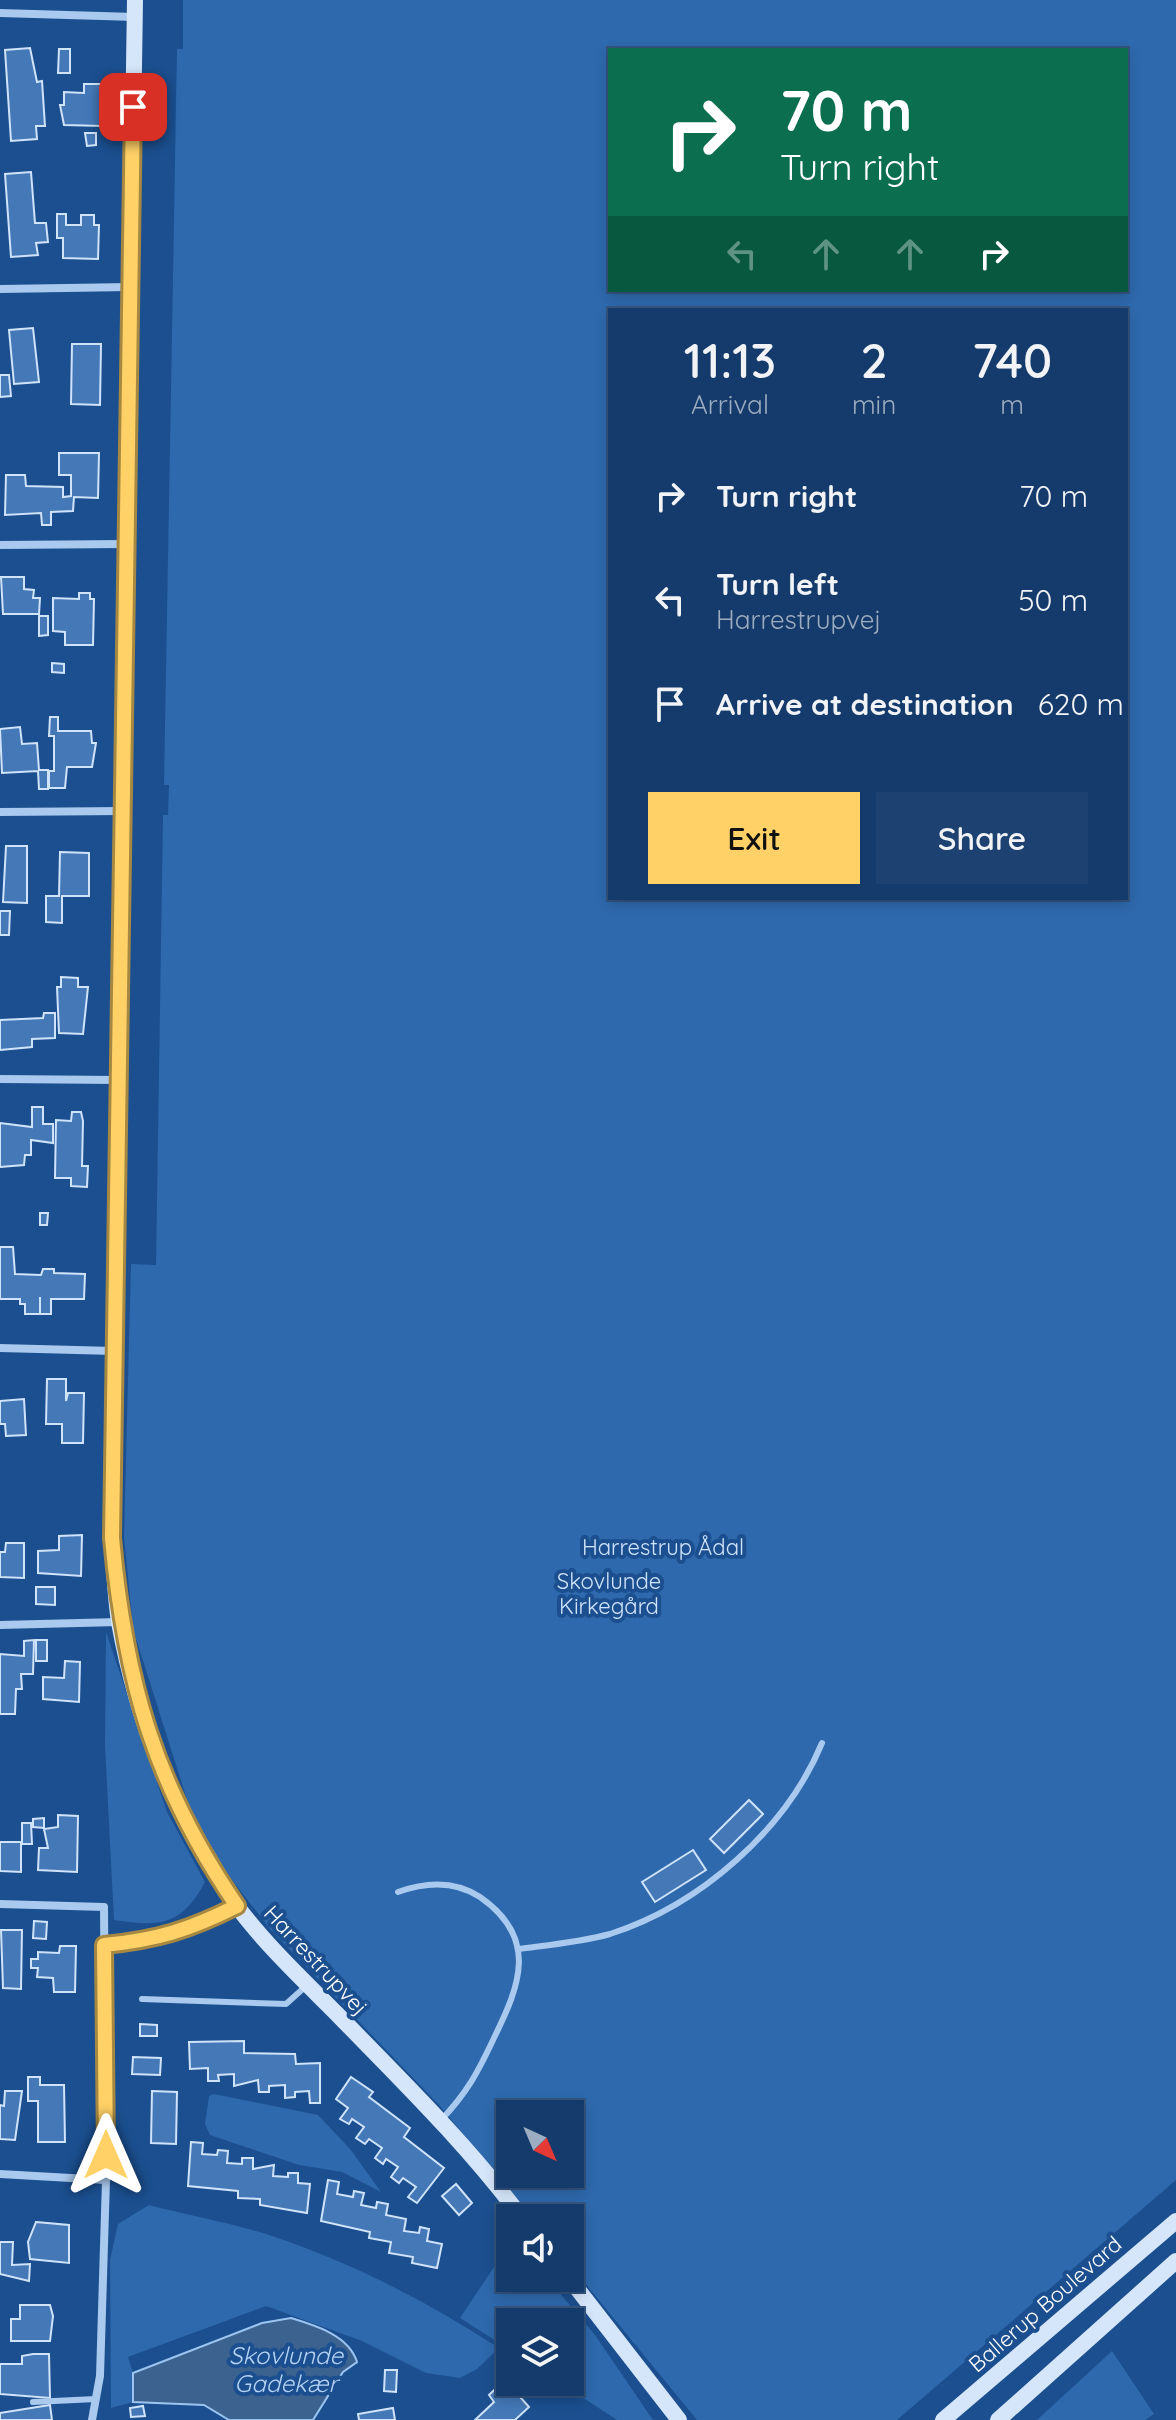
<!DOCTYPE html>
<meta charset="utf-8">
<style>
:root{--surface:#143b6b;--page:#1d4271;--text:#f1f3f6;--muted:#9dadc1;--line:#33557e;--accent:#ffd166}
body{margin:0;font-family:Quicksand,sans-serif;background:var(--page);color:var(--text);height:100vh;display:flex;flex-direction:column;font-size:30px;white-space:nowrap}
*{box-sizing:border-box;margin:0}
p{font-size:26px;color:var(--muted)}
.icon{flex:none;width:44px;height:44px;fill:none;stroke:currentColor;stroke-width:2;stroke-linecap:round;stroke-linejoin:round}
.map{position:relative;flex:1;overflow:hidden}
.sheet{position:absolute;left:608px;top:308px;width:520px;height:592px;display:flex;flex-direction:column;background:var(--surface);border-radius:0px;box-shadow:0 4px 12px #0003,0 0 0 2px var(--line)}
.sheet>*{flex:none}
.hud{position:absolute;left:608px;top:48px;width:520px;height:244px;border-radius:0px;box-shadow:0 4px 12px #0003,0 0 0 2px var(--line);background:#0b6e4f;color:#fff;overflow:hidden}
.needle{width:52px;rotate:136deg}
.fabs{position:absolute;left:496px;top:2100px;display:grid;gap:16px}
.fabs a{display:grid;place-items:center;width:88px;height:88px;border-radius:0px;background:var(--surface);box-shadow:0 4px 12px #0003,0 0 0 2px var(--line);font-size:40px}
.pin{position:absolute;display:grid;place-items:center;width:68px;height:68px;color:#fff;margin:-34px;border-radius:16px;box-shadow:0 4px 12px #0006}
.me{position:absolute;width:88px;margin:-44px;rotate:0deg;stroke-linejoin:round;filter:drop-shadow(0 0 6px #0008)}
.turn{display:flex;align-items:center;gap:28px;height:168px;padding:0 40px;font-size:36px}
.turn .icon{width:104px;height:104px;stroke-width:2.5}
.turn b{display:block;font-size:56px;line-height:68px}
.lanes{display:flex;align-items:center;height:76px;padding:0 40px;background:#0003;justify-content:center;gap:40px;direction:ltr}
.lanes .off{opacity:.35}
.eta{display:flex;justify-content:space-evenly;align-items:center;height:136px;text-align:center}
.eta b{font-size:48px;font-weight:600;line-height:56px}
.cta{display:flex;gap:16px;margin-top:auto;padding:16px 40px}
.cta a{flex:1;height:92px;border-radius:0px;background:var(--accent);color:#111;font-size:32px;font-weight:600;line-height:92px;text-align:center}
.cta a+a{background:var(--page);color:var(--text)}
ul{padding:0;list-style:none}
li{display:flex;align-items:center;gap:24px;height:104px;padding:0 40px}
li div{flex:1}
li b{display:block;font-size:30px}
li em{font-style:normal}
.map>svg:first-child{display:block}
.green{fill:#2e69ad;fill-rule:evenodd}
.water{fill:#3c6290;stroke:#9cc4f0;stroke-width:2}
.building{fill:#4478b7;stroke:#cfe3fa;stroke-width:2}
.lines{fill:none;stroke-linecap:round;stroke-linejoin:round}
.lane{stroke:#a9c9ee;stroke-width:6}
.street{stroke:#a9c9ee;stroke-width:8}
.secondary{stroke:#d6e6fa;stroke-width:16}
.route-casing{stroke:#a68842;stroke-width:20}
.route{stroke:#ffd166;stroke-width:14}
.labels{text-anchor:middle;stroke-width:8;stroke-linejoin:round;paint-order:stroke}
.park-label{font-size:22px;fill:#cfe3fa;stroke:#1b4f8f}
.street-label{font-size:22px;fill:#fff;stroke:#1b4f8f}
.water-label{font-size:24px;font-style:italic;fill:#b5d3f5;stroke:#1b4f8f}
</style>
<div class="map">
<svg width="1176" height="2420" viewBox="0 0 1176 2420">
<rect width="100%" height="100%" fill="#1b4f8f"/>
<g class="green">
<path d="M 183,0 L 1176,0 L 1176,2180 L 897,2420 L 697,2420 L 570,2265 L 570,2218 L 532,2218 L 440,2106 L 270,1929 L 219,1863 L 189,1806 L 133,1629 L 124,1537 L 131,1264 L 156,1265 L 163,815 L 168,815 L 169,785 L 164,785 L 177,49 L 183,49 ZM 610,50 L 1126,50 L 1126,290 L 610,290 ZM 610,310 L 1126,310 L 1126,898 L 610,898 ZM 510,2114 L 570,2114 L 570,2174 L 510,2174 Z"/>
<path d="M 106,1632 L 167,1812 L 205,1882 C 181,1926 161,1927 114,1920 L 105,1746 Z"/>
<polygon points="214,2094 318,2115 351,2150 381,2192 342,2172 299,2165 210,2135 205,2124 209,2096"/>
<path d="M 149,2205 C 187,2215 226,2222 263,2233 C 347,2260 425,2300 499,2348 L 477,2369 L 460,2378 L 426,2373 L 362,2341 L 266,2306 L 128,2357 L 133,2373 L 133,2402 L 111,2408 L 110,2260 L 118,2224 Z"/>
<polygon points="510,2243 510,2278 547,2278 595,2335 653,2420 617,2420 559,2382 570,2382 570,2322 510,2322 510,2350 460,2318"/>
<polygon points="1112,2351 1154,2414 1145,2420 1037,2420"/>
</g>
<path class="water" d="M 291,2318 C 314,2325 349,2335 357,2362 L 343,2372 L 313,2420 L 229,2420 L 204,2405 L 133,2402 L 133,2373 L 262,2323 Z"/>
<g class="building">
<polygon points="30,48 37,82 42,81 45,126 36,126 37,139 11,141 5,50"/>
<polygon points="59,49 70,49 70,73 58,73"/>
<polygon points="84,84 102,84 103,126 64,125 60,105 64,105 64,92 84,93"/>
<polygon points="85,133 96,133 96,145 87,146"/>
<polygon points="31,172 35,223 46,223 48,242 36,243 38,255 11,257 5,174"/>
<polygon points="57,214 66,214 66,225 81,225 81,215 94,215 94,225 99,225 98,259 63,258 63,238 57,238"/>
<polygon points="33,328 39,382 14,384 9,330"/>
<polygon points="72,344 101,344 100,405 71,404"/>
<polygon points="0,375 9,375 11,396 0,397"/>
<polygon points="59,453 99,453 98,498 74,497 73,511 51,512 51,525 42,525 41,513 5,515 6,475 25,475 26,486 63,487 63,497 71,496 71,475 59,475"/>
<polygon points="1,577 24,577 24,589 34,590 33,598 40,598 39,614 3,614"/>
<polygon points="79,593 90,593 90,599 94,599 93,645 65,645 65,632 53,631 53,598 79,599"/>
<polygon points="39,616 48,616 48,635 39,636"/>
<polygon points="52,663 64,664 64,673 52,672"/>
<polygon points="50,717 58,717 58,731 91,731 92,743 96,743 92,767 67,767 65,788 49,788 49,771 54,771 54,736 49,736"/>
<polygon points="20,727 22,744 37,743 39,770 48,770 48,789 39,789 38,771 2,773 0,729"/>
<polygon points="6,846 27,846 27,903 3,902"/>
<polygon points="60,852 89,853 89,896 62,896 62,923 46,922 46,896 59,896"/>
<polygon points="0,911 10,911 9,935 0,935"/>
<polygon points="61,977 78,978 78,987 88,987 83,1034 59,1033 57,987 61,987"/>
<polygon points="44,1013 55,1013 55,1038 32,1039 32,1047 0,1050 0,1020 43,1018"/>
<polygon points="32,1107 43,1107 43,1124 53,1124 53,1143 31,1140 31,1155 25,1155 24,1165 0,1167 0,1123 32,1127"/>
<polygon points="72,1112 81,1112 83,1121 82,1166 88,1166 87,1187 71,1186 71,1178 55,1178 56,1120 71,1121"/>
<polygon points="40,1213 48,1213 47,1225 40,1225"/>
<polygon points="0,1247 13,1247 15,1274 41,1275 43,1269 54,1269 54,1273 85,1274 84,1299 51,1299 51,1314 40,1314 40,1297 40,1314 25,1314 25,1304 20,1304 20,1299 0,1299"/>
<polygon points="47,1379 66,1379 66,1401 68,1393 84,1393 83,1443 62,1443 62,1424 46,1424"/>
<polygon points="24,1399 26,1435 6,1436 5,1424 0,1424 0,1401"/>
<polygon points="82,1535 81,1576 38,1573 38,1551 59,1550 59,1536"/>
<polygon points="6,1543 24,1543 24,1578 0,1577 0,1552 5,1552"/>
<polygon points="36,1587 55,1587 55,1605 36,1604"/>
<polygon points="34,1640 33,1674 21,1674 22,1689 16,1689 15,1714 0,1714 0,1654 24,1656 24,1641"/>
<rect x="36" y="1640" width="11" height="21"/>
<polygon points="65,1661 80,1662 79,1702 43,1699 43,1677 64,1678"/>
<polygon points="749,1800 763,1814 724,1853 710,1839"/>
<polygon points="58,1815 78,1816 77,1872 38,1870 39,1848 48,1848 44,1829 58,1827"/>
<polygon points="44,1818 44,1828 33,1827 33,1819"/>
<polygon points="22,1823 31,1823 32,1844 22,1844"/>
<polygon points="0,1842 21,1842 21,1872 0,1871"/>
<polygon points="693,1850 706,1870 655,1902 642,1882"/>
<polygon points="34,1921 47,1922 46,1939 33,1938"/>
<polygon points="1,1930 22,1930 21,1989 3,1988"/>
<polygon points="60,1946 76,1946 75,1992 54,1992 53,1978 37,1977 38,1968 31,1968 31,1959 38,1959 38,1952 59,1953"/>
<polygon points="140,2024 157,2025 157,2036 140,2036"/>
<polygon points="244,2041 244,2053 295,2054 296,2064 320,2063 320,2103 310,2103 309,2091 295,2092 295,2097 285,2098 285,2085 269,2086 269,2092 259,2092 258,2080 234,2086 234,2074 218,2075 219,2081 208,2081 208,2068 190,2069 189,2042"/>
<polygon points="133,2057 161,2058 160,2075 132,2074"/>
<polygon points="28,2077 40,2077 40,2085 64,2085 65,2142 38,2142 38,2101 28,2101"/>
<polygon points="351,2077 373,2092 369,2097 410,2128 404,2137 444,2168 417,2203 408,2197 416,2187 403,2178 399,2183 391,2177 398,2167 386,2159 383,2164 375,2158 382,2148 369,2139 365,2144 356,2138 364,2127 352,2119 349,2124 340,2119 348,2108 336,2099"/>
<polygon points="5,2091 22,2091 15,2140 0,2139 0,2105 4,2106"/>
<polygon points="152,2091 177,2092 176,2144 151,2143"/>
<polygon points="191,2142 203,2143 202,2154 217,2155 218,2150 228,2151 227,2163 242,2164 242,2158 253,2158 253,2169 274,2165 273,2176 288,2177 288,2173 298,2173 298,2183 310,2184 307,2213 260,2205 260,2199 238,2198 238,2191 188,2186"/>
<polygon points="328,2180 339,2182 337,2194 353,2197 354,2191 364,2193 361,2205 376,2208 377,2202 388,2204 386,2215 406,2219 404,2231 419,2233 420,2227 429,2229 427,2241 442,2244 437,2268 412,2263 413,2257 389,2253 391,2242 369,2238 370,2232 321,2221"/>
<polygon points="456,2184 472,2203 459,2215 442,2196"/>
<polygon points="36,2222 69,2225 69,2263 30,2259 28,2242"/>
<polygon points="0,2242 13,2242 12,2265 30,2264 29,2281 0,2274"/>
<polygon points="20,2305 50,2305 53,2316 50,2341 11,2341 11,2319 20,2319"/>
<polygon points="33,2354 49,2354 50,2398 0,2394 0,2364 22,2364 22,2356"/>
<polygon points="385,2370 397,2370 396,2392 384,2391"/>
<polygon points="505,2380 529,2407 515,2420 475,2420 494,2402 489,2395"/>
<polygon points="50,2405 52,2420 0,2420 0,2413"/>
<polygon points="143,2406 145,2416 131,2417 130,2408"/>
<polygon points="393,2408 395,2420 359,2420 358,2414"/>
</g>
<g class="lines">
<g class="lane">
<path d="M 398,1892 C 426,1882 454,1880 480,1897 C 539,1938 520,1985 494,2038 C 478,2072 467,2093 441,2120"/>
<path d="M 519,1949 C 549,1945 581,1942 610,1934 C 700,1905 786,1830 822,1743"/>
<polyline points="142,1999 286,2004 305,1987"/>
<polyline points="33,2402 96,2399"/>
</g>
<g class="street">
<polyline points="0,13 135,17"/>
<polyline points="0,289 130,287"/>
<polyline points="0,545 126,544"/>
<polyline points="0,812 124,811"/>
<polyline points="0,1079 118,1080"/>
<polyline points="0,1348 114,1351"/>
<polyline points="0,1625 119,1622"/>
<polyline points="0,1904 104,1907 106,2180 100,2376 92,2420"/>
<path d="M 104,1945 C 157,1940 189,1930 236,1907"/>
<polyline points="0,2174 106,2180"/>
</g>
<g class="secondary">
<path d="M 135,0 L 112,1538 C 114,1566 115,1595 119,1622 C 137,1722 176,1824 236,1905 C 265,1944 301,1978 335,2012 C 400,2079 466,2143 522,2218"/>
<polyline points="569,2278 679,2420"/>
<polyline points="943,2420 1176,2221"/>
<polyline points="998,2420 1176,2261"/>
</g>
</g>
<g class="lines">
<defs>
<path id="route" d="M 106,2155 L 104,1945 C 157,1940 189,1930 237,1906 C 155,1786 125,1682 112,1538 L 133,107"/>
</defs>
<use href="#route" class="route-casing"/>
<use href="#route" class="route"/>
</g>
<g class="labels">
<g class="park-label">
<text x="663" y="1555">Harrestrup Ådal</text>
<text x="609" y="1589">Skovlunde<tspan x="609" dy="25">Kirkegård</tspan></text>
</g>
<g class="street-label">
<text transform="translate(316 1960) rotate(47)" y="8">Harrestrupvej</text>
<text transform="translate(1045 2304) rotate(-41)" y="8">Ballerup Boulevard</text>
</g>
<g class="water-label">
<text x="286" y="2364">Skovlunde<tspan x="286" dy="28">Gadekær</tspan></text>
</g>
</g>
</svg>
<div class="fabs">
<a><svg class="needle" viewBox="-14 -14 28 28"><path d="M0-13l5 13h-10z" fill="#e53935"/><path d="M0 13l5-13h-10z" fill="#9dadc1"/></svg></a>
<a><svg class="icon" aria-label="sound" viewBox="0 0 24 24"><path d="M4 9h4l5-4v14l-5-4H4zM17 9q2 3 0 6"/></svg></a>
<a><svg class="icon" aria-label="layers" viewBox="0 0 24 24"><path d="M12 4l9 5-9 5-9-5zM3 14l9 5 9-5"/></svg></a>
</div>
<div class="pin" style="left:133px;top:107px;background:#d93025"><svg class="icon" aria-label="arrive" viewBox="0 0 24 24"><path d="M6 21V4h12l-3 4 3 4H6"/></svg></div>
<svg class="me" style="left:106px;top:2155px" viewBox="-20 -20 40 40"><path d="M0-17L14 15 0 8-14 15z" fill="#ffd166" stroke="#fff" stroke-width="4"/></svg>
<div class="hud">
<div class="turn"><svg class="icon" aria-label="right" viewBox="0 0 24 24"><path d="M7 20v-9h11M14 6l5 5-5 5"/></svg><div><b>70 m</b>Turn right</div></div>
<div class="lanes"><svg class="icon off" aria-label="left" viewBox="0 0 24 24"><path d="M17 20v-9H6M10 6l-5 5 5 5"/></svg><svg class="icon off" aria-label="ahead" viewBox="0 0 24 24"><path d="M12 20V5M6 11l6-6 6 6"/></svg><svg class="icon off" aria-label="ahead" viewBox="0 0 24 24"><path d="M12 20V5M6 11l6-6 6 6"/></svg><svg class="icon" aria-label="right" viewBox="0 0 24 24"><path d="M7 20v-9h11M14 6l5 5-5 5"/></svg></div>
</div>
<section class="sheet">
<div class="eta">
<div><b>11:13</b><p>Arrival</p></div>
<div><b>2</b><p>min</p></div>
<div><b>740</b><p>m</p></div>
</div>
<ul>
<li><svg class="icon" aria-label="right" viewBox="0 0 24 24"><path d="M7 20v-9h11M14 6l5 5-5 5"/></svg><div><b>Turn right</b></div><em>70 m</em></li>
<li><svg class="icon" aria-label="left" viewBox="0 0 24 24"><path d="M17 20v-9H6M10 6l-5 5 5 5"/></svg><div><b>Turn left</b><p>Harrestrupvej</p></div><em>50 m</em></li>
<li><svg class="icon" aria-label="arrive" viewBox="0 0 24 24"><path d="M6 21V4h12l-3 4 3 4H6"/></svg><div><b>Arrive at destination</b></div><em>620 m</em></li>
</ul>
<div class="cta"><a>Exit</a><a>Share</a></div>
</section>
</div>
